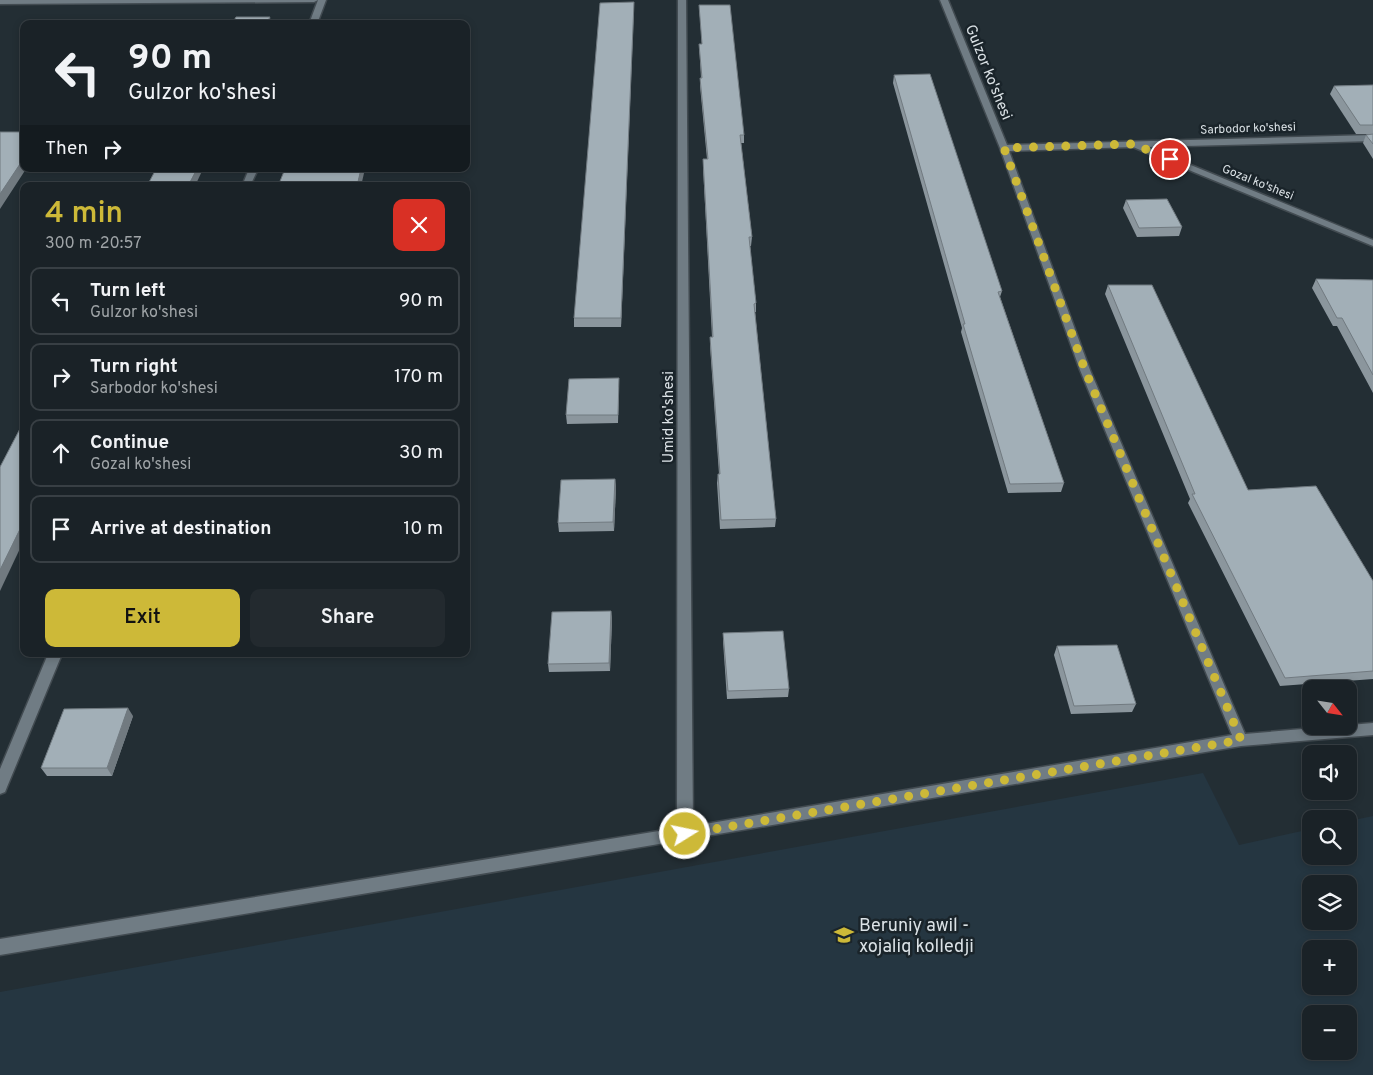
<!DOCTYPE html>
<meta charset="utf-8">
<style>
:root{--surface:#1a2227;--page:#232a2f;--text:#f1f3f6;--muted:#9fa4a7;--line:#383f44;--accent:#cdb938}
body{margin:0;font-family:Overpass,sans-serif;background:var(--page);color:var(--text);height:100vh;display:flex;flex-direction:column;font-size:19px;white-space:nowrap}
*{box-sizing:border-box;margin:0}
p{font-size:16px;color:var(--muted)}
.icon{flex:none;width:28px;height:28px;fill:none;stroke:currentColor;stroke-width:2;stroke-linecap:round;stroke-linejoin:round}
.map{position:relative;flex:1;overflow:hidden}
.drawer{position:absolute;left:20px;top:182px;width:450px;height:475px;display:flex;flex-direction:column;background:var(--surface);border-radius:10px;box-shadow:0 2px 8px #0003,0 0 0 1px var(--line)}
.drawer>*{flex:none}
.banner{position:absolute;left:20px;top:20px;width:450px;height:152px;border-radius:10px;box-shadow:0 2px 8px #0003,0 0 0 1px var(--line);background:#1a2227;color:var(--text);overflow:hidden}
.needle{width:32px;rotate:120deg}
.controls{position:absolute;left:1302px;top:680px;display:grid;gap:10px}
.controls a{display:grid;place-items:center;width:55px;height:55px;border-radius:10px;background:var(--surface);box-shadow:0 2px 8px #0003,0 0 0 1px var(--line);font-size:25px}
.pin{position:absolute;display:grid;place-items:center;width:42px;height:42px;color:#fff;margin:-21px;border:2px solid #fff;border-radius:50%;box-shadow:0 1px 5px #0007}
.me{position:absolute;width:55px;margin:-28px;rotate:80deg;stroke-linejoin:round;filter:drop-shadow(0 0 4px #0008)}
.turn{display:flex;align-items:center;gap:18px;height:105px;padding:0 25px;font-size:22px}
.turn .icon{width:65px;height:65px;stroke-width:2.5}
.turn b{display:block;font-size:35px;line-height:42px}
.then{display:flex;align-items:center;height:48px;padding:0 25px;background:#0003;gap:10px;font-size:19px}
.round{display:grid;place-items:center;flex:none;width:52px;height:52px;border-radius:10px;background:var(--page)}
.summary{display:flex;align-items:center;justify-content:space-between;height:85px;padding:0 25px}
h1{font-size:30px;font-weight:600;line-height:38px;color:var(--accent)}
.action{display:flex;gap:10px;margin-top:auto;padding:10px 25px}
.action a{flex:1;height:58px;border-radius:10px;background:var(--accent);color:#111;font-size:20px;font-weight:600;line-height:58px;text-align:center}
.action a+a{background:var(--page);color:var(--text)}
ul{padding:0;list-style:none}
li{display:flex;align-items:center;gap:15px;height:68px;margin:0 10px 8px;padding:0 15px;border:2px solid var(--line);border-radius:10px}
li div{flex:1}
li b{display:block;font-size:19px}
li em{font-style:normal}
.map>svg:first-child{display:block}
.built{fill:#253641;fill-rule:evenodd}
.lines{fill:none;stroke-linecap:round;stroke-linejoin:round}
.minor-casing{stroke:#424b51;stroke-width:3}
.minor{fill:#707c84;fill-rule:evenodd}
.wall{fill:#8b969d}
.shaded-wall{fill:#717a80}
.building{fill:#a2afb7;stroke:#717a80}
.route{stroke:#cdb938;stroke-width:9;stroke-dasharray:0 16.2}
.labels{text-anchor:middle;stroke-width:5;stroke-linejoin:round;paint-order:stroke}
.far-street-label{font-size:12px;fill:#dbe2e6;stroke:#1a242a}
.street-label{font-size:15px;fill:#dbe2e6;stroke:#1a242a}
.near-poi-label{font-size:18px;fill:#dbe2e6;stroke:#1a242a;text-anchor:start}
</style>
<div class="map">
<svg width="1373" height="1075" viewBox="0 0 1373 1075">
<rect width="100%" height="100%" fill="#232e34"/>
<path class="built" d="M 1203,773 L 1239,845 L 1311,829 L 1311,856 L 1349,856 L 1349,821 L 1373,816 L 1373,1075 L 0,1075 L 0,992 ZM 1311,884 L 1349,884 L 1349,921 L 1311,921 ZM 1311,949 L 1349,949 L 1349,986 L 1311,986 ZM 1311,1014 L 1349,1014 L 1349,1051 L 1311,1051 Z"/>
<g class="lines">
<defs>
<g id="minor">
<polygon points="0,0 318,0 314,2 0,4"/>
<polygon points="318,0 326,0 317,24 309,24"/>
<polygon points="678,0 686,0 693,826 1232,735 1080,370 1000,148 940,0 948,0 1007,145 1373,135 1373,141 1147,147 1373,240 1373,246 1133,147 1009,151 1090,370 1245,734 1373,723 1373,735 1241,746 0,955 0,939 677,828"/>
<polygon points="249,169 258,169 250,186 242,186"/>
<polygon points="48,654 62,654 7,787 5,792 0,794 0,769"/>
</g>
</defs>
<use href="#minor" class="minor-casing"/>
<use href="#minor" class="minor"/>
</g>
<g class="wall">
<polygon points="634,2 621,327 574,327 574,318"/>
<polygon points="699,5 744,135 744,143 741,143 752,237 751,246 750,246 756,303 756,312 755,312 776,519 775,527 720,529 717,483 718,474 719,474 710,346 710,337 712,337 703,167 703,159 707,159 700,86 700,78 701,78 699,44 702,44"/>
<polygon points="894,75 1002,291 1000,297 1064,483 1061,492 1008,493 961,332 962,328 893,83"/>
<polygon points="1373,85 1373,134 1356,134 1330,94 1334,86"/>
<polygon points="1373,134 1373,159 1363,143 1366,135"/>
<polygon points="1126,200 1182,227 1179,236 1137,237 1123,208"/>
<polygon points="1316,279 1373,280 1373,393 1337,326 1333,326 1312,288"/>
<polygon points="1108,285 1248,490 1373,581 1373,679 1280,686 1188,503 1190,499 1105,294"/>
<polygon points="619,387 618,423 567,424 566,415"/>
<polygon points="615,479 616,488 614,531 559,532 558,523"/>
<polygon points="611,611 612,620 610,671 549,672 548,664"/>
<polygon points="723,633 789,689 788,697 727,699 723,641"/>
<polygon points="1057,646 1136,704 1132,712 1071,714 1054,655"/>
<polygon points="133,716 112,776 47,776 41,768"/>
</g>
<g class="shaded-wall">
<polygon points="634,2 634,10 621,327 621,318"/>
<polygon points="270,17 271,24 266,24"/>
<polygon points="24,158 24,169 26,169 0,209 0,194"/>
<polygon points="197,169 203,169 195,186 188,186"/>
<polygon points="361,169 365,169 361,186 357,186"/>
<polygon points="615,479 616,488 614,531 613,522"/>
<polygon points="24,521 24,540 0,591 0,570"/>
<polygon points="611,611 612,620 610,671 609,663"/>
<polygon points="128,708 133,716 112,776 107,768"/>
</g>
<g class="building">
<polygon points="634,2 621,318 574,318 600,3"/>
<polygon points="699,5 730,5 744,135 740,135 752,237 749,237 756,303 754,304 776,519 721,520 718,474 720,474 710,337 713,337 703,159 708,159 700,78 702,78 699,44 702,44"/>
<polygon points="236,17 270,17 266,24 232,24"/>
<polygon points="930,74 1002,291 998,292 1064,483 1010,484 963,324 965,324 894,75"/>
<polygon points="1373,85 1373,125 1360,125 1334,86"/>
<polygon points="0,132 24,132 24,158 0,194"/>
<polygon points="1373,134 1373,144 1366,135"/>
<polygon points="156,169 197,169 188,186 147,186"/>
<polygon points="285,169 361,169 357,186 278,186"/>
<polygon points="1167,199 1182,227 1139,228 1126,200"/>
<polygon points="1316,279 1373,280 1373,375 1342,318 1337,318"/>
<polygon points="1108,285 1152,285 1248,490 1316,486 1373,581 1373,671 1285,678 1192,494 1195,494"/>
<polygon points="619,378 618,415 566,415 569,379"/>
<polygon points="24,421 24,521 0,570 0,467"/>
<polygon points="615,479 613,522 558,523 561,480"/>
<polygon points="611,611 609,663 548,664 552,612"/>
<polygon points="783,631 789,689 728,691 723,633"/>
<polygon points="1117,645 1136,704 1074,706 1057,646"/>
<polygon points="128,708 107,768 41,768 64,709"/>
</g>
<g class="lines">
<polyline class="route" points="685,834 1241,740 1085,370 1004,148 1133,144 1170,159"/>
</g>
<defs>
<symbol id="university-bare" viewBox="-9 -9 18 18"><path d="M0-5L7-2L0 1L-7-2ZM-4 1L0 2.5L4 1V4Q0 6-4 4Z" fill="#cdb938" stroke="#1a242a" stroke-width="2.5" paint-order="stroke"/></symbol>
</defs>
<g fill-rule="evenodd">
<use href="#university-bare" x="830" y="921" width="28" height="28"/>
</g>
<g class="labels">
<g class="far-street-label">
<text transform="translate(1248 128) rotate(-2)" y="4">Sarbodor ko'shesi</text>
<text transform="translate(1258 182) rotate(22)" y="4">Gozal ko'shesi</text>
</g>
<g class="street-label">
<text transform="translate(989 72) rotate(68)" y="5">Gulzor ko'shesi</text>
<text transform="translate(668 417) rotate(-90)" y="5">Umid ko'shesi</text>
</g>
<g class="near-poi-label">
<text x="859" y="931">Beruniy awil -<tspan x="859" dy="21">xojaliq kolledji</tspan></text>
</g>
</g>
</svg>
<div class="controls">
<a><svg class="needle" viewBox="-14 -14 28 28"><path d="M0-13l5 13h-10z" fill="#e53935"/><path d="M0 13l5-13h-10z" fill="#9fa4a7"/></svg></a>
<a><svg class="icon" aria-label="sound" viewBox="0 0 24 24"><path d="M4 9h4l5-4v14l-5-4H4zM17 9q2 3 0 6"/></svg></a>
<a><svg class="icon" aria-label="search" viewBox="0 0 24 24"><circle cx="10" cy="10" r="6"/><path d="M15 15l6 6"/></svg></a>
<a><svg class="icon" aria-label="layers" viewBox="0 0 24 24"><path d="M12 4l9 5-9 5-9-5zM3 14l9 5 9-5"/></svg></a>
<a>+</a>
<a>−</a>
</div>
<div class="pin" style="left:1170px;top:159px;background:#d93025"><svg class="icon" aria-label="arrive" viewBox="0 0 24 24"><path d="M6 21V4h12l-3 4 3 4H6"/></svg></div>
<svg class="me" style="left:685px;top:834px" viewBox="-20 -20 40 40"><circle r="17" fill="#cdb938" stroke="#fff" stroke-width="3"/><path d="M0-11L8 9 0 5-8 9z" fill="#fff"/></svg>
<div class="banner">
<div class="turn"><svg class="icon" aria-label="left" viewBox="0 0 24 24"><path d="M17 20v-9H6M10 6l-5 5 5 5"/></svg><div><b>90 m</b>Gulzor ko'shesi</div></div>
<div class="then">Then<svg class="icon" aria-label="right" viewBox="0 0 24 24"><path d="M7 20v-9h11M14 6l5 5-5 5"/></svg></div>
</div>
<section class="drawer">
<div class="summary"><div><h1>4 min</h1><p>300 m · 20:57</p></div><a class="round" style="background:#d93025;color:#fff"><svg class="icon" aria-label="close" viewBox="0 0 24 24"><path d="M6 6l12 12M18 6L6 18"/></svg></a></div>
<ul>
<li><svg class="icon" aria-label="left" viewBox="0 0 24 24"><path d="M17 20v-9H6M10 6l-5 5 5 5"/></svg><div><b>Turn left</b><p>Gulzor ko'shesi</p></div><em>90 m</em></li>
<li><svg class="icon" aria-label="right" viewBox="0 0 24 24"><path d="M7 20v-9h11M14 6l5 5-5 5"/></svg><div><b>Turn right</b><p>Sarbodor ko'shesi</p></div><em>170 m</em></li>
<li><svg class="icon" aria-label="ahead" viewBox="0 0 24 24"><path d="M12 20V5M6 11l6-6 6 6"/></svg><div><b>Continue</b><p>Gozal ko'shesi</p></div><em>30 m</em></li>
<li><svg class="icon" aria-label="arrive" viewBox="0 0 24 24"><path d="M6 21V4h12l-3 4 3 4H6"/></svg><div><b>Arrive at destination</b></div><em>10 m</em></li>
</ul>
<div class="action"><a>Exit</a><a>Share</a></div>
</section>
</div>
